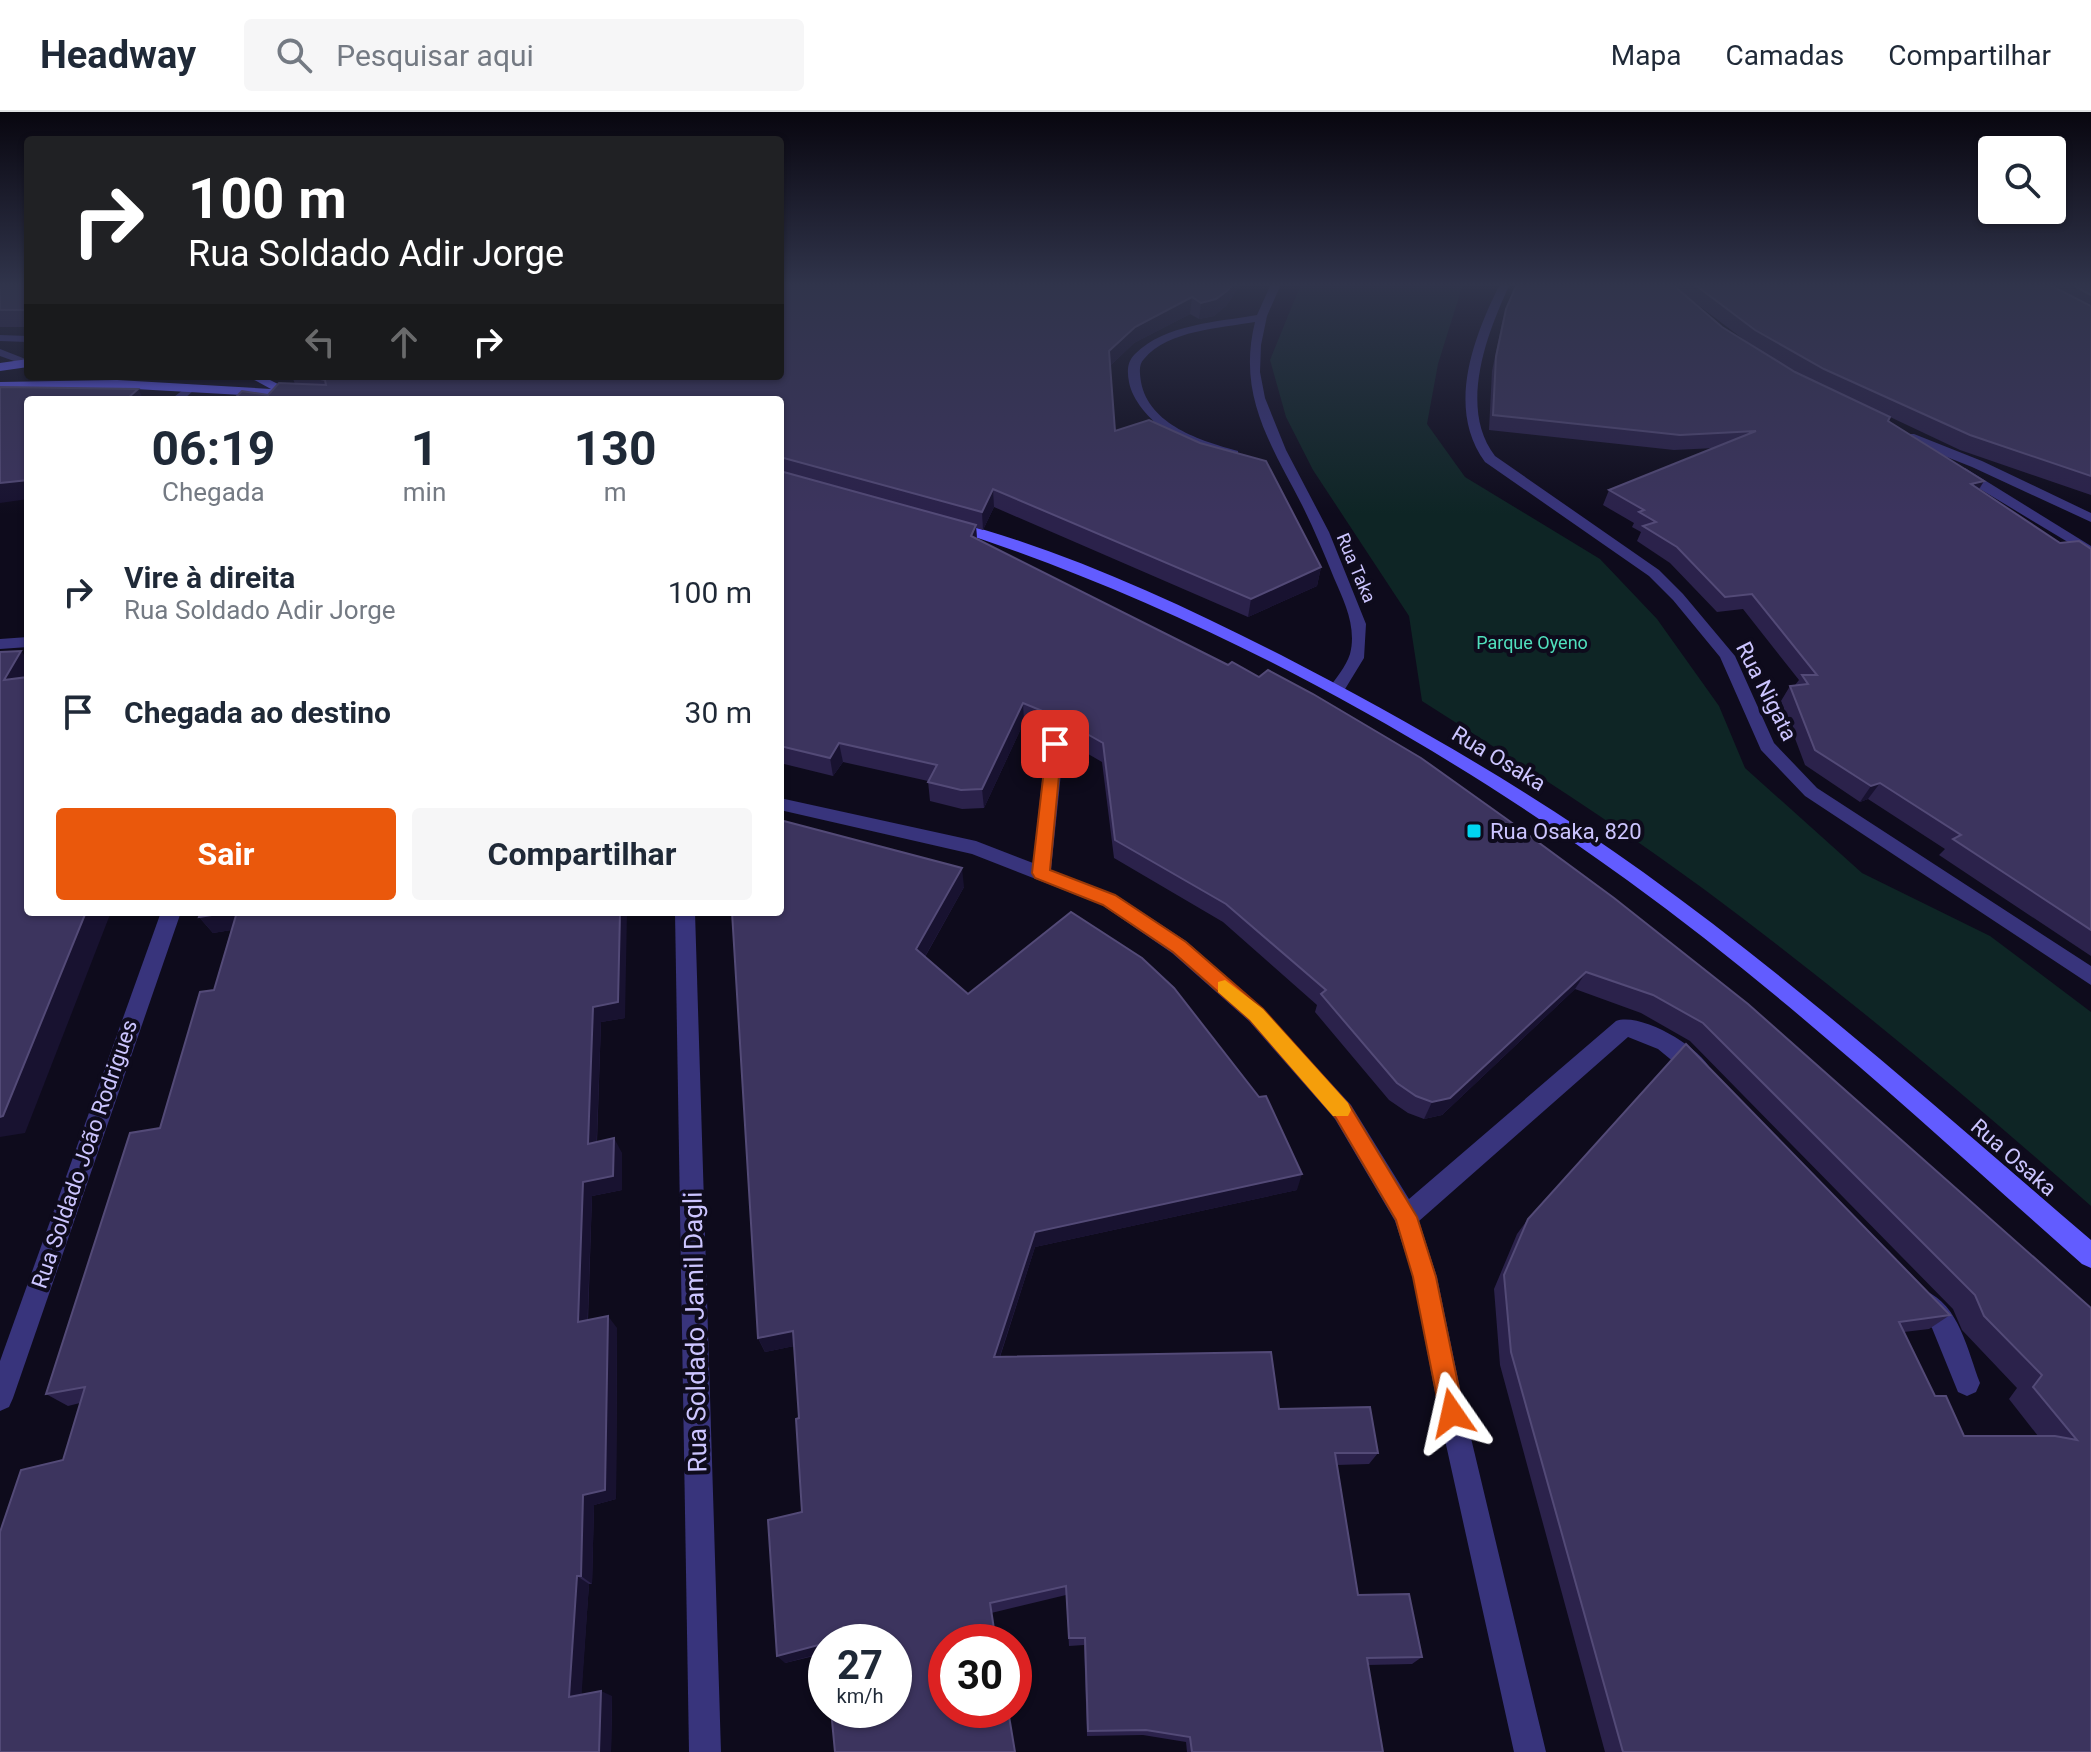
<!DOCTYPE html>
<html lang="pt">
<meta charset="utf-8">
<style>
:root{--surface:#fff;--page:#f6f6f7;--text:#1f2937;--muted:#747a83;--line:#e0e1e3;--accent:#ea580c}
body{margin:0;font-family:Roboto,sans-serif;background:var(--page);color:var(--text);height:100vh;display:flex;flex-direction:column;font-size:30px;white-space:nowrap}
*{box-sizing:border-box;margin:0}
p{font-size:26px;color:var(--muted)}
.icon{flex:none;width:44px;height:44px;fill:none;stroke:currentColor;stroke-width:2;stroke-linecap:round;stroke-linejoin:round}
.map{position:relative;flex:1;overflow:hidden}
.panel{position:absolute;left:24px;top:284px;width:760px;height:520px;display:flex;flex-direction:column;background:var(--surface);border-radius:8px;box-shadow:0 2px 6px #0004}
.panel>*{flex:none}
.hud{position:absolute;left:24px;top:24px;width:760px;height:244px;border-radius:8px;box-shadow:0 2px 6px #0004;background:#202124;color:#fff;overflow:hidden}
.buttons{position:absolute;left:1978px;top:24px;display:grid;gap:16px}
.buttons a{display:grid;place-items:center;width:88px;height:88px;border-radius:8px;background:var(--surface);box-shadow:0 2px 6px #0004;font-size:40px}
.speed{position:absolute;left:808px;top:1512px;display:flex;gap:16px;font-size:40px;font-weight:700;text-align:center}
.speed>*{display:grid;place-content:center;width:104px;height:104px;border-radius:50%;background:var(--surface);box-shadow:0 2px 6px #0004;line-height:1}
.speed small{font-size:20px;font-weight:400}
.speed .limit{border:12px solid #d22;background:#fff;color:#111}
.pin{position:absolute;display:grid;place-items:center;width:68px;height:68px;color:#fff;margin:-34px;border-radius:16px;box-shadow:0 4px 12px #0006}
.me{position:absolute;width:88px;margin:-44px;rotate:349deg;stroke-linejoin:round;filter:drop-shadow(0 0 6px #0008)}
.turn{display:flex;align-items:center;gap:28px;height:168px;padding:0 32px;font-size:36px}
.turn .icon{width:104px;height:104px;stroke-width:2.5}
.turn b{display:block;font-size:56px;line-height:68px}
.lanes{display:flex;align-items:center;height:76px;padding:0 32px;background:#0003;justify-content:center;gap:40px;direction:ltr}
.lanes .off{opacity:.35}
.eta{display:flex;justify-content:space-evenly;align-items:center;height:136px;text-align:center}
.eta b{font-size:48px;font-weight:700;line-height:56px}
.cta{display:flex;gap:16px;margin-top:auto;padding:16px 32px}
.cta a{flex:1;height:92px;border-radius:8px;background:var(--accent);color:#fff;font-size:32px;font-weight:700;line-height:92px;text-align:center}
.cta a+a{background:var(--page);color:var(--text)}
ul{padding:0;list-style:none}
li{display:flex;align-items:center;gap:24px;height:120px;padding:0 32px}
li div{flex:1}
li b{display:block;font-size:30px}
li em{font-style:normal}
header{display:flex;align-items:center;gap:48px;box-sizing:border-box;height:112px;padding:0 40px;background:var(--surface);border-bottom:2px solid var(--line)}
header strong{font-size:38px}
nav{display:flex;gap:44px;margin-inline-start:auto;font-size:28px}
.search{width:560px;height:72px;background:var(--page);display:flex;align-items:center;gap:20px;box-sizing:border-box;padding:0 28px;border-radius:8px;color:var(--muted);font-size:30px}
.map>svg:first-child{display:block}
.green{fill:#0e2525}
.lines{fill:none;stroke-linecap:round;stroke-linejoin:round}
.service{fill:#38347c;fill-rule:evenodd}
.minor{fill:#38347c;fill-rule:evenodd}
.tertiary{fill:#38347c;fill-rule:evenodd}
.secondary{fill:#625cff;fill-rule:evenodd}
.wall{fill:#2b224b;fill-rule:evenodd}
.shaded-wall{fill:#181230}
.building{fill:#3c345e;stroke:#534a77;stroke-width:2}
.route{fill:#ea580c;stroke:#983908;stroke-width:2}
.slow{fill:#f59e0b}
.poi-dot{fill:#00d5f0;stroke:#0e0b1c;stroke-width:3}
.labels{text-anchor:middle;stroke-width:8;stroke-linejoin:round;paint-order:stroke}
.far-street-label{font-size:18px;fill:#ccc5ff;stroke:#0e0b1c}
.far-park-label{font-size:18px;fill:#50e0bd;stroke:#0e0b1c}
.street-label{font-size:22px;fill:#ccc5ff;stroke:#0e0b1c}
.poi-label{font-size:22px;fill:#ccc5ff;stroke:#0e0b1c;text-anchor:start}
.near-street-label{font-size:26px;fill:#ccc5ff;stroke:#0e0b1c}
</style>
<header>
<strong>Headway</strong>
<div class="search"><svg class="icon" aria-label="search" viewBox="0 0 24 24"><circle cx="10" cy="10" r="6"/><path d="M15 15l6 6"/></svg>Pesquisar aqui</div>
<nav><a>Mapa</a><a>Camadas</a><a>Compartilhar</a></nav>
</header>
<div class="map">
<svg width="2091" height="1640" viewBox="0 0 2091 1640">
<rect width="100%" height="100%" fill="#0e0b1c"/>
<path class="green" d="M 1301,172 L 1463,172 L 1438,252 L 1427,312 L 1465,365 L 1600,447 L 1657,507 L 1719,594 L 1745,656 L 1862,761 L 1990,824 L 2091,900 L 2091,1094 C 1967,984 1838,877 1705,778 C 1614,711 1518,650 1422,589 L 1409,504 L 1313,358 L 1286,305 L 1270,248 Z"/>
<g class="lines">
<polygon class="service" points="188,274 194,278 183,288 170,288"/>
<g class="minor">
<path d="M 1271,172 L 1281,172 L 1267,204 L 1261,233 L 1260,260 L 1265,286 L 1286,338 L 1329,420 L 1366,512 L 1364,546 L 1342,582 L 1336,583 L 1328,578 C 1335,567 1346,555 1350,542 C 1357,515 1344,489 1334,466 C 1324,441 1314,417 1302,393 C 1270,331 1237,283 1255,210 C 1221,216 1168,218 1144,247 C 1138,253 1140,262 1141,270 C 1149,313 1201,329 1238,339 L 1238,345 C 1200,350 1136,308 1129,270 C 1127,259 1127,250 1135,242 C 1165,212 1218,210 1257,203 Z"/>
<path d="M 1500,172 L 1510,172 C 1487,221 1458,296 1495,344 L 1659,458 L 1683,482 L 1735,544 L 1774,631 L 1817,676 L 2091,854 L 2091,873 L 1805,684 L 1761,638 L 1720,545 L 1673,488 L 1649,464 L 1485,350 C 1446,297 1473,226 1500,172 Z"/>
<polygon points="28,525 28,535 0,537 0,527"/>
<path d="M 1055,626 L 1064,632 L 1051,758 L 1116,783 L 1186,829 L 1263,897 L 1351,993 L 1409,1087 L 1616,909 C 1641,900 1700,935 1711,958 L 1708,965 L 1700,967 L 1692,965 L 1658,937 L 1628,925 L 1419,1109 L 1437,1165 L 1465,1301 L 1546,1640 L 1514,1640 L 1439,1301 L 1413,1165 L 1395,1109 L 1335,1007 L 1249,909 L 1172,841 L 1102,793 L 972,742 L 780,698 L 780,686 L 976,729 L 1033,751 L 1046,632 Z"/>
<polygon points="161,800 181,800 13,1286 9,1295 0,1299 0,1249"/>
<polygon points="675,800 695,800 721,1640 689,1640"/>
<path d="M 1925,1179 C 1959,1192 1968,1240 1980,1271 L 1976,1280 L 1967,1284 L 1958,1280 L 1932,1216 L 1916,1200 L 1912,1191 L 1916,1182 Z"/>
</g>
<g class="tertiary">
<polygon points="0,223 28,224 28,230 0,229"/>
<polygon points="0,237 28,248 28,254 0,244"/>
<polygon points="1904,322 1914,322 1982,349 2091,401 2091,410 1972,355 1904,328"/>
<polygon points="1955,356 1965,356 2091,434 2091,444 1955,362"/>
</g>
<g class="secondary">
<polygon points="28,247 28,255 0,259 0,251"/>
<polygon points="247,264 262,264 290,278 332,288 117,276 0,278 0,270 117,268 271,277"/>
<path d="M 953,409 C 1067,439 1176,490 1281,543 C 1405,607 1529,678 1643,760 C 1800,873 1945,1003 2091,1128 L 2091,1156 L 2082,1152 C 1934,1021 1787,884 1627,768 C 1423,620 1187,493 948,416 L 948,410 Z"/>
</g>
</g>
<g class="wall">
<rect x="0" y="172" width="28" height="43"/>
<polygon points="780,172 1241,172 1226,194 1214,204 1199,207 1190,202 1134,231 1110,254 1115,319 1321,455 1317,474 1248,505 994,395 983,418 976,416 977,427 1228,553 2091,1196 2091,1640 1605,1640 1500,1253 1494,1177 1517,1122 1528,1107 1950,1203 1929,1217 1904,1220 1935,1284 1964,1324 2038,1324 2009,1287 2017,1276 1962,1218 1953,1197 1690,929 1641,901 1575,877 1442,1003 1424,1007 1408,1001 1389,988 1315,900 1317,893 1223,810 1114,746 1102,650 1057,624 1024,610 984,696 962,697 930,689 928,669 843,650 833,664 780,651 780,288 268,283 295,272 292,264 780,264"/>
<path d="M 1517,172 L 2091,172 L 2091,383 L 1960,338 L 1888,304 L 1888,309 L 1984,369 L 1979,378 L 2060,431 L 2091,437 L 2091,844 L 1939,743 L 1945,737 L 1868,687 L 1860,690 L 1805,653 L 1781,589 L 1790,574 L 1795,573 L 1799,568 L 1743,497 L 1717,500 L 1670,451 L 1637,429 L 1641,420 L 1632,415 L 1634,411 L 1603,393 L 1609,378 L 1715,336 L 1674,338 L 1489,318 L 1492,259 L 1502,211 L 1506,197 ZM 1677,177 L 1747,230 L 1722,215 Z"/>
<polygon points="964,775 925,845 968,882 1297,1078 1035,1135 1000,1245 1279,1297 1378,1341 1369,1352 1337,1353 1358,1483 1422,1545 1412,1552 1368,1553 1383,1640 1187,1640 1186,1630 1143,1623 1087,1624 1084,1533 1069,1534 1066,1483 785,1551 802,1400 799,1306 794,1234 765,1240 758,1226 732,800"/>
<polygon points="199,805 625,906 601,910 597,1030 622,1041 622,1078 592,1084 588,1208 617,1216 616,1387 594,1393 592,1472 589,1472 581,1583 612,1584 611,1640 63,1348 80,1291 68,1294 46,1282 160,1016 214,878 231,818 213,821"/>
</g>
<g class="shaded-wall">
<polygon points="1232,172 1241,172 1226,194 1214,204 1199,207 1201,191"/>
<polygon points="1192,185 1190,202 1134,231 1109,255 1109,239 1135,215"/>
<polygon points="138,277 144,288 127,287"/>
<polygon points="28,368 28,387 0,391 0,371"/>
<polygon points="1984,369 1974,384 1971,372"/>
<polygon points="993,377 994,395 983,418 982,400"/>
<polygon points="976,413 977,431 971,424"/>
<polygon points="1321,455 1317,474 1248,505 1251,487"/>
<polygon points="21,539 28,548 28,572 4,568"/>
<polygon points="1023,591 1024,610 984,696 982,677"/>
<polygon points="839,631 843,650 833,664 830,646"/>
<polygon points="1880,671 1868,687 1860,690 1871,674"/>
<polygon points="962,756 964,775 919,855 916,837"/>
<polygon points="86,800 111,800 25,1021 0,1025 0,1005"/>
<polygon points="231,800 238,800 250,815 213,821 199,805"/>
<polygon points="620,800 627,800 625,906 601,910 596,1046 588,1032 593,895"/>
<polygon points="1586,860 1575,877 1442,1003 1424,1007 1432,990"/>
<polygon points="614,1026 622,1041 622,1078 592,1084 587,1222 578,1210 583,1070"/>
<polygon points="1302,1062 1297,1078 1035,1135 995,1259 994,1245 1035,1120"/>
<polygon points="608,1204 617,1216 616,1387 594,1393 592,1472 581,1464 583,1383"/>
<polygon points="793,1219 799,1233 765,1240 758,1226"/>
<polygon points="577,1464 589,1472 581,1591 569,1585"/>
<polygon points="826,1531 826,1540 785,1551 777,1544"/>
<polygon points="601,1579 612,1584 611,1640 599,1640"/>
</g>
<g class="building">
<rect x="0" y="172" width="28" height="26"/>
<polygon points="780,172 1232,172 1228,178 1216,187 1201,191 1192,185 1135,215 1109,239 1115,319 1149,308 1200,331 1266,349 1321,455 1251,487 993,377 982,400 780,345 780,288 233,288 242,279 268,283 279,271 326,273 325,268 308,264 780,264"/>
<polygon points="1517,172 1672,172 1722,215 1795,260 1890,305 1888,309 1984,369 1971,372 2060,431 2079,429 2091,437 2091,818 1953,727 1961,723 1880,671 1871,674 1815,638 1790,574 1808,572 1802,563 1817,563 1752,482 1725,485 1677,435 1643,414 1656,410 1639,400 1644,398 1609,378 1756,319 1680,323 1493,303 1496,245 1506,197"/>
<polygon points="1694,172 2048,172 2091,194 2091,364 1970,323 1824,257 1755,218"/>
<polygon points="2071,172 2091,172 2091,183"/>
<polygon points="0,275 138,277 127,287 222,288 28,288 28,368 0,371"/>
<polygon points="780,359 976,413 971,424 1228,553 1232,550 1259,565 1268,558 1313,582 1421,646 1508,708 1614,786 1748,892 2091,1196 2091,1640 1623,1640 1511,1240 1504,1163 1528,1107 1686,932 1950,1203 1899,1210 1935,1284 1946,1284 1964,1324 2055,1324 2077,1328 2033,1275 2042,1263 1984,1204 1975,1183 1703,911 1653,883 1586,860 1450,986 1432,990 1416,984 1397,971 1321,882 1326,878 1226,792 1115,728 1103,631 1057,605 1023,591 982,677 961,678 928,670 937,653 839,631 830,646 780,634"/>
<polygon points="21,539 4,568 28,565 28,800 86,800 3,1004 0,1005 0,540"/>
<polygon points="780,708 962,756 916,837 968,882 1071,800 1142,846 1174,876 1259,985 1266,984 1302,1062 1035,1120 994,1245 1271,1240 1279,1297 1370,1295 1378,1341 1335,1341 1358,1483 1409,1482 1422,1545 1367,1546 1383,1640 1192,1640 1190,1625 1146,1618 1088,1619 1085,1526 1069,1526 1066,1474 990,1491 996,1530 946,1530 946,1598 1008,1598 1015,1640 835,1640 831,1598 894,1598 894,1530 826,1530 826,1535 826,1531 777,1544 768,1408 802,1400 796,1307 799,1306 793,1219 758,1226 732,800 780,800"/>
<polygon points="201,800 231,800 199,805"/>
<polygon points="237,800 620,800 618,890 593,895 588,1032 614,1026 613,1064 583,1070 578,1210 608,1204 605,1378 583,1383 581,1464 577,1464 569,1585 601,1579 599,1640 0,1640 0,1420 21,1358 63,1348 85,1275 46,1282 130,1021 160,1016 200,880 214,878"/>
</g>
<linearGradient id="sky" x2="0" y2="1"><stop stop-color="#08060f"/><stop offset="0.43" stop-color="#30344b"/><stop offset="1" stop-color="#30344b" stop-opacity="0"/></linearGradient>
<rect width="2091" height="402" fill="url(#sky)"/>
<polygon class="route" points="1055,626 1062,632 1050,758 1115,783 1186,830 1263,897 1350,994 1417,1105 1436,1165 1464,1301 1461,1310 1452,1313 1443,1310 1440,1301 1413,1165 1396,1108 1336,1006 1250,908 1173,840 1103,793 1035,766 1032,761 1047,632"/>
<polygon class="slow" points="1225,868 1263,897 1348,991 1351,998 1348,1004 1333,1004 1250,908 1218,880 1218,870"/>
<rect class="poi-dot" x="1466" y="711" width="16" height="16" rx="4"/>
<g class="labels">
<g class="far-street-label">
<text transform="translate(1356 456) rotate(67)" y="6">Rua Taka</text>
</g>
<g class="far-park-label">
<text x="1532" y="537">Parque Oyeno</text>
</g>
<g class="street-label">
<text transform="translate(1767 579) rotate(63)" y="8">Rua Nigata</text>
<text transform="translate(1499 646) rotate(31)" y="8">Rua Osaka</text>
<text transform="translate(84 1042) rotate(-71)" y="8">Rua Soldado João Rodrigues</text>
<text transform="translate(2014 1045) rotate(41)" y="8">Rua Osaka</text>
</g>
<g class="poi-label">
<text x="1490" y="727">Rua Osaka, 820</text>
</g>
<g class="near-street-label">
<text transform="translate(695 1220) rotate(-91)" y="9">Rua Soldado Jamil Dagli</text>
</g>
</g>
</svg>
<div class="buttons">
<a><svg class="icon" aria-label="search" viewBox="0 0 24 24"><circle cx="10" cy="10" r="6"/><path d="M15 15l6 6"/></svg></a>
</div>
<div class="speed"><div>27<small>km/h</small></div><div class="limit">30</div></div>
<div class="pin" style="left:1055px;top:632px;background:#d93025"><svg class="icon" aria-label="arrive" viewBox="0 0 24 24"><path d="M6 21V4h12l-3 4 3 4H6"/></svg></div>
<svg class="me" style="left:1452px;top:1301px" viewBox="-20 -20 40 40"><path d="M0-17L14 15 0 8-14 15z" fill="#ea580c" stroke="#fff" stroke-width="4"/></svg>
<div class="hud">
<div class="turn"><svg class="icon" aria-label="right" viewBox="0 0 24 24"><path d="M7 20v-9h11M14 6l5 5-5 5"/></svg><div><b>100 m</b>Rua Soldado Adir Jorge</div></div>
<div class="lanes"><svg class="icon off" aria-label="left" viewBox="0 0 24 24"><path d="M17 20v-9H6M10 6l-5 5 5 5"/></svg><svg class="icon off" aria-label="ahead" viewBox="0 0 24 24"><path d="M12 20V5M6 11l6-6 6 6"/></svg><svg class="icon" aria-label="right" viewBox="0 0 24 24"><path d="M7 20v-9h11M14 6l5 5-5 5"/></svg></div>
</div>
<section class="panel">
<div class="eta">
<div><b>06:19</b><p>Chegada</p></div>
<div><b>1</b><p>min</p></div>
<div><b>130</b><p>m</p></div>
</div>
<ul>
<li><svg class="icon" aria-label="right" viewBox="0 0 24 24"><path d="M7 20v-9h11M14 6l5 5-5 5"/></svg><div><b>Vire à direita</b><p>Rua Soldado Adir Jorge</p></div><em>100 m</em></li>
<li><svg class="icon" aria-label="arrive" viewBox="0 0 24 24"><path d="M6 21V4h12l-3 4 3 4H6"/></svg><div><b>Chegada ao destino</b></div><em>30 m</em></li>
</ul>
<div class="cta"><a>Sair</a><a>Compartilhar</a></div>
</section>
</div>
